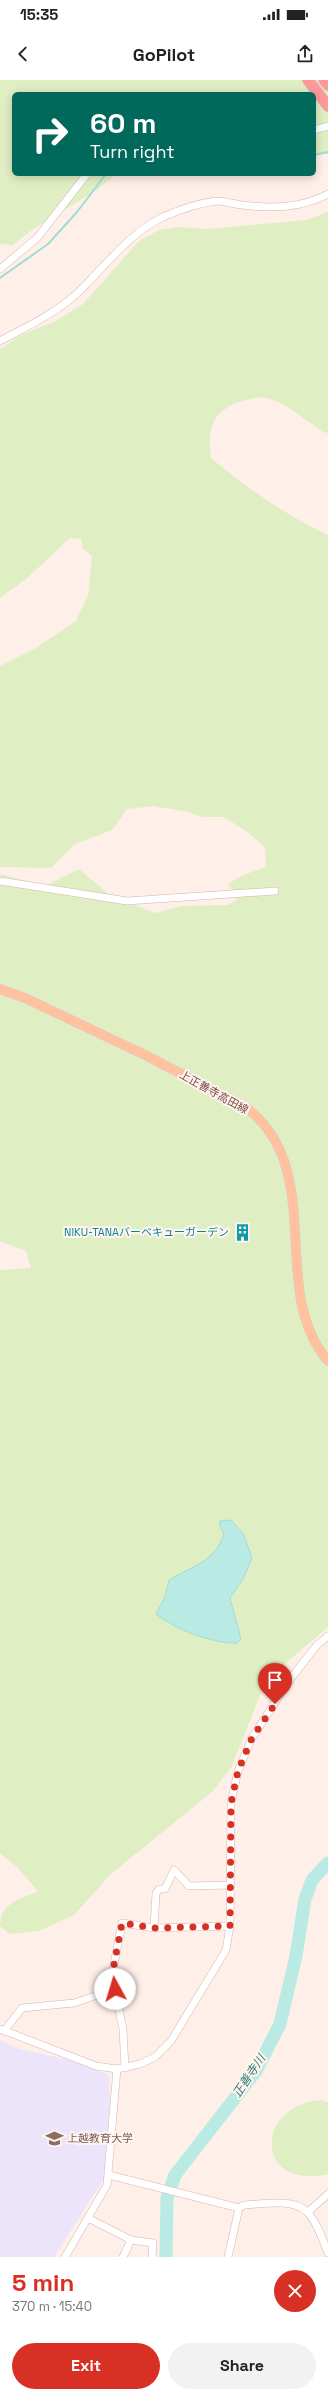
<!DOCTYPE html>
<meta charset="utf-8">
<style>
:root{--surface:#fff;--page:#f2f2f2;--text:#222;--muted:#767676;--accent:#d93025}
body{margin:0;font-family:"Space Grotesk","Noto Sans JP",sans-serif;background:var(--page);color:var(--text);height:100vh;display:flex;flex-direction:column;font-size:15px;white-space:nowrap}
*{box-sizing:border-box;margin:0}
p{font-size:13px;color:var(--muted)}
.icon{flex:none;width:22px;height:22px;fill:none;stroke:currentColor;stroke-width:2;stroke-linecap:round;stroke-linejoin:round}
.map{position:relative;height:2177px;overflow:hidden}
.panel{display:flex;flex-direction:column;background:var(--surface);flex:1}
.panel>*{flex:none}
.top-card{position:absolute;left:12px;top:12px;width:304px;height:84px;border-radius:6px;box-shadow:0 2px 10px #0003;background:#00695c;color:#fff;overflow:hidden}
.pin{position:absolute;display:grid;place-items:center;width:34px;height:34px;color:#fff;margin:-41px -17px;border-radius:50% 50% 50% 0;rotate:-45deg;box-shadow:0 0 4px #0007}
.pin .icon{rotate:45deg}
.me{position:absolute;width:44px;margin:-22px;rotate:354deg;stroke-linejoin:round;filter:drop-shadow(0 0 3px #0008)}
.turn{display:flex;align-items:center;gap:14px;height:84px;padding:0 12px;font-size:18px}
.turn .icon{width:52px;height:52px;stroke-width:2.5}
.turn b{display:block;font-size:28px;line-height:34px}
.round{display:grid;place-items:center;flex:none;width:42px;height:42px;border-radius:21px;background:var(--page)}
.summary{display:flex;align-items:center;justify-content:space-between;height:68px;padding:0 12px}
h1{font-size:24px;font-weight:700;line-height:30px;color:var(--accent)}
.button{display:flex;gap:8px;margin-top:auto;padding:8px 12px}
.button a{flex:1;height:46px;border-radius:24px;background:var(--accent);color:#fff;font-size:16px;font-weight:700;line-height:46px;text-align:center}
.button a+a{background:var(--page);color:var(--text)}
.status{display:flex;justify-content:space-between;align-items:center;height:28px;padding:0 20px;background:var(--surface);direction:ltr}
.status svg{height:11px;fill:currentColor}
header{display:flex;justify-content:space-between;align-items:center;height:52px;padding:0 12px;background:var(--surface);font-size:18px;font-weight:700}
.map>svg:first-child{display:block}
.education{fill:#ece4fb}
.green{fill:#e0eec4}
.water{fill:#b9ebe4;stroke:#9eddd6}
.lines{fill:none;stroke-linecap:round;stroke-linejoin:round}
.stream{stroke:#9eddd6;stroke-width:2}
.river{stroke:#b9ebe4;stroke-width:13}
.minor-casing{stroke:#d5b5ae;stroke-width:8}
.major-casing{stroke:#dacdcc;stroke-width:10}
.highway-casing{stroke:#dacdcc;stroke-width:12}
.minor{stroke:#fff;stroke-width:7}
.major{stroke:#ffc19e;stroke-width:9}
.highway{stroke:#fe999a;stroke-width:11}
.route{stroke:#d93025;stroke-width:7;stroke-dasharray:0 12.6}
.labels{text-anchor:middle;stroke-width:4;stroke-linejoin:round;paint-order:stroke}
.street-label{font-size:11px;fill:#7c4d48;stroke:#fff5f0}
.culture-label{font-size:11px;fill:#0d838f;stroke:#fff5f0;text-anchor:end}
.education-label{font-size:11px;fill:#785e54;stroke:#fff5f0;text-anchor:start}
.water-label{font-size:12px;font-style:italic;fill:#377b74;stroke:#fff5f0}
</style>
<div class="status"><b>15:35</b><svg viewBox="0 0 49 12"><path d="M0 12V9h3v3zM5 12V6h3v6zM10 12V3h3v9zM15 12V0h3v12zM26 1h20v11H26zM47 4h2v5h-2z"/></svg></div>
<header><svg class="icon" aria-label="back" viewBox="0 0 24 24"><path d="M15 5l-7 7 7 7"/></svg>GoPilot<svg class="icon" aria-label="share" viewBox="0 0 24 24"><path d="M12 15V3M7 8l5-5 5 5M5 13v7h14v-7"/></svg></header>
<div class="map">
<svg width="328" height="2177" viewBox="0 0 328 2177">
<rect width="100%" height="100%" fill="#feefe8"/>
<polygon class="education" points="0,1960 16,1968 77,1982 109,1995 110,2019 105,2097 54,2177 0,2177"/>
<g class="green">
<polygon points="0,0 328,0 328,74 314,74 314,14 14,14 14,94 116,94 97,110 32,150 13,165 0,164"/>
<path d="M 328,132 L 328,353 L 323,352 C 306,341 286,322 266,318 C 258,316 249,319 242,321 C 212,331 207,348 211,378 C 247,408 285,435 328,455 L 328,1547 L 266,1600 L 232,1686 L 212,1712 L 112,1793 L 74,1835 L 39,1851 L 10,1854 L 0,1846 C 0,1822 21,1819 38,1811 L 17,1787 L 0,1773 L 0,1190 L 31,1188 L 26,1171 L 0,1161 L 0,794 L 45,806 L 79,789 L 111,816 L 155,833 L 182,826 L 228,825 L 237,820 L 228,804 L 243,795 L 266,787 L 265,767 L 246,751 L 224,737 L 201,737 L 189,732 L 153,726 L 127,729 L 112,750 L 75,764 L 51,788 L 0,787 L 0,586 L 34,569 L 76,541 L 88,516 L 92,476 L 83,469 L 81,459 L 70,458 L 26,499 L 0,518 L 0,269 L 23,254 L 56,241 L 83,224 L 139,161 L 159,150 L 178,147 L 207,149 L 306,140 Z"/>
<path d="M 321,2020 L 328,2022 L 328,2094 C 255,2111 253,2026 321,2020 Z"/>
</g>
<path class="water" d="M 231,1440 L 244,1455 L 252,1478 L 243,1499 L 230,1518 L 241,1559 L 237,1563 C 211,1563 176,1550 156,1534 L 165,1517 L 169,1500 C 192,1486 217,1481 224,1453 L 220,1447 L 220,1441 Z"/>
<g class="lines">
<g class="stream">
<polyline points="314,75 328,72"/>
<polyline points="0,198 48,164 77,132 106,94"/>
</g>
<polyline class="river" points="166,2177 167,2118 175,2095 256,1991 280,1944 296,1876 305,1819 312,1800 328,1783"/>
<defs>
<g id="minor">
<polyline points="314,50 328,46"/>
<polyline points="0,189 37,158 87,94"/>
<path d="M 0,261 C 24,248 52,235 73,217 C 102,191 127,154 163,137 C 179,130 198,123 216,121 C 224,121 234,124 242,125 C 273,129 301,128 328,114"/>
<polyline points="0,801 127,821 275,811"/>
<polyline points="154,1848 156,1813 159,1809 165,1809 174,1790 189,1806 231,1805"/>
<polyline points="0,1949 96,1986 117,1989 140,1984 155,1977 171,1961 226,1870 230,1846 231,1723 238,1691 252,1658 288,1602 317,1565 328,1556"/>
<polyline points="4,1951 22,1928 74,1923 115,1909"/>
<polyline points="125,1988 123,1949 112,1895 122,1843 154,1848 230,1846"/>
<polyline points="109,2095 239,2128"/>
<polyline points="308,2132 328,2114"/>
<polyline points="88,2138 131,2160 153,2163 152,2177"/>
<polyline points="65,2177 107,2105 117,1989"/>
<polyline points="123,2177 131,2160"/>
<path d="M 228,2177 L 239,2128 L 244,2125 C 261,2124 294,2118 307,2132 C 317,2141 323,2161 328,2173"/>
</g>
<path id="major" d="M 0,909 L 25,918 L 145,975 L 247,1028 C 328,1092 267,1210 328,1281"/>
<g id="highway">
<polyline points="308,0 328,26"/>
<polyline points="324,0 328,5"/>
</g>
</defs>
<use href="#minor" class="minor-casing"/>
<use href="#major" class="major-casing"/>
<use href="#highway" class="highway-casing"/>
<use href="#minor" class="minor"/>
<use href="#major" class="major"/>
<use href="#highway" class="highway"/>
</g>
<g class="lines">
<polyline class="route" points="115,1909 112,1895 122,1843 154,1848 230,1846 231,1723 238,1691 252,1658 275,1624"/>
</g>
<defs>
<symbol id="building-bare" viewBox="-9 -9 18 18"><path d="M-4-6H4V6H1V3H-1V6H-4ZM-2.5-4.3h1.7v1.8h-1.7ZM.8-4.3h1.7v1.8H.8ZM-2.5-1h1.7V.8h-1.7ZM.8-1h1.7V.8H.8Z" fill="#0f9aa8" stroke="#fff5f0" stroke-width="2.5" paint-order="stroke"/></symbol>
<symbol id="university-bare" viewBox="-9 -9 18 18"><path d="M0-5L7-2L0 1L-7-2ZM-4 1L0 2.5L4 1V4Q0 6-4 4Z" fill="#8d6e63" stroke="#fff5f0" stroke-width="2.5" paint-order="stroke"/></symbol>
</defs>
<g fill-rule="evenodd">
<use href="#building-bare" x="230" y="1140" width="25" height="25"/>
<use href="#university-bare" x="42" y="2046" width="25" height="25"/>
</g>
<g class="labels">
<g class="street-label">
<text transform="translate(214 1012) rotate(29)" y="4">上正善寺高田線</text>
</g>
<g class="culture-label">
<text x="229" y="1156">NIKU-TANAバーベキューガーデン</text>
</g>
<g class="education-label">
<text x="67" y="2062">上越教育大学</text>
</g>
<g class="water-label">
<text transform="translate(249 1996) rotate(-56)" y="4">正善寺川</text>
</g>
</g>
</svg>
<div class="pin" style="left:275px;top:1624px;background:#d93025"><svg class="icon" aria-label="arrive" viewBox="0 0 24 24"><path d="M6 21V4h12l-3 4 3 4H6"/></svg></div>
<svg class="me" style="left:115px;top:1909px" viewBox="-20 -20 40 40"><circle r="19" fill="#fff"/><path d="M0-13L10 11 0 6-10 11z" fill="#d93025"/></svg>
<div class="top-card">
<div class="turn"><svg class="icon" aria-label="right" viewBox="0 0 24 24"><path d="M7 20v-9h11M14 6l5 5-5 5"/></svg><div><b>60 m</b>Turn right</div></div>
</div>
</div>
<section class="panel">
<div class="summary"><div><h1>5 min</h1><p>370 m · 15:40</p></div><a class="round" style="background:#d93025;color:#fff"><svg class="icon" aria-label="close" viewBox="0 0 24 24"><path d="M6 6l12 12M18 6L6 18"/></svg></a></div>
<div class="button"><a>Exit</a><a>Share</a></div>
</section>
